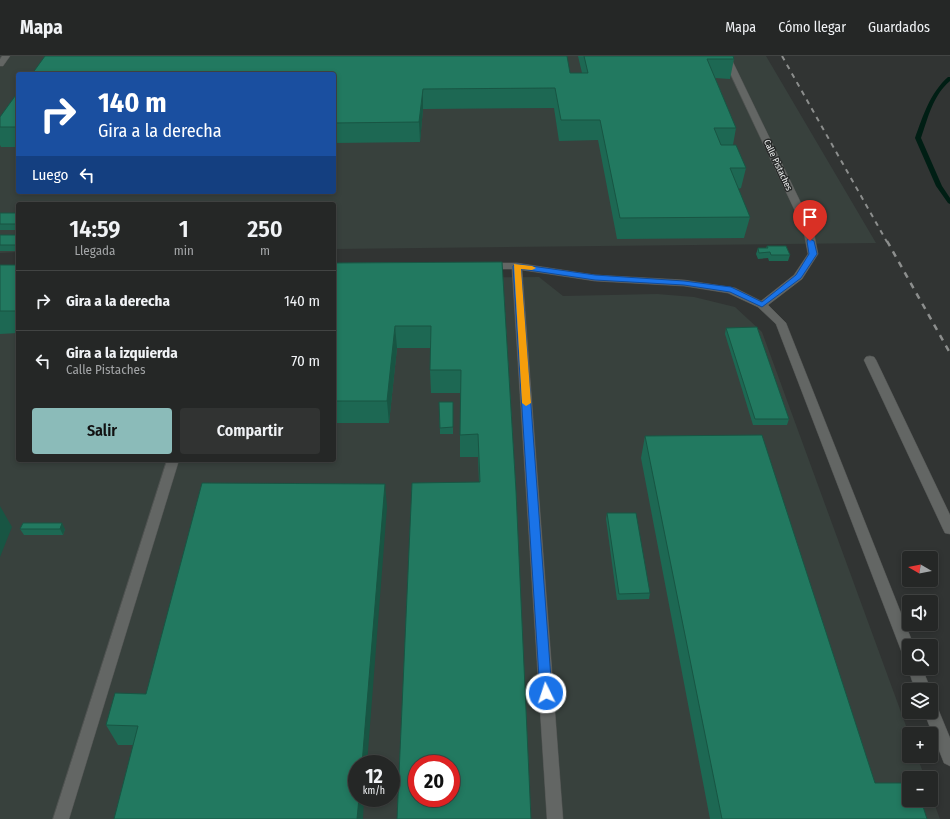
<!DOCTYPE html>
<html lang="es">
<meta charset="utf-8">
<style>
:root{--surface:#252726;--page:#313332;--text:#f1f3f6;--muted:#a3a5a7;--line:#424443;--accent:#8bbbb9}
body{margin:0;font-family:"Fira Sans Condensed",sans-serif;background:var(--page);color:var(--text);height:100vh;display:flex;flex-direction:column;font-size:15px;white-space:nowrap}
*{box-sizing:border-box;margin:0}
p{font-size:13px;color:var(--muted)}
.icon{flex:none;width:22px;height:22px;fill:none;stroke:currentColor;stroke-width:2;stroke-linecap:round;stroke-linejoin:round}
.map{position:relative;flex:1;overflow:hidden}
.side{position:absolute;left:16px;top:146px;width:320px;height:260px;display:flex;flex-direction:column;background:var(--surface);border-radius:4px;box-shadow:0 2px 6px #0003,0 0 0 1px var(--line)}
.side>*{flex:none}
.banner{position:absolute;left:16px;top:16px;width:320px;height:122px;border-radius:4px;box-shadow:0 2px 6px #0003,0 0 0 1px var(--line);background:#1a4fa0;color:#fff;overflow:hidden}
.needle{width:26px;rotate:279deg}
.controls{position:absolute;left:902px;top:495px;display:grid;gap:8px}
.controls a{display:grid;place-items:center;width:36px;height:36px;border-radius:4px;background:var(--surface);box-shadow:0 2px 6px #0003,0 0 0 1px var(--line);font-size:20px}
.speed{position:absolute;left:348px;top:699px;display:flex;gap:8px;font-size:20px;font-weight:700;text-align:center}
.speed>*{display:grid;place-content:center;width:52px;height:52px;border-radius:50%;background:var(--surface);box-shadow:0 2px 6px #0003,0 0 0 1px var(--line);line-height:1}
.speed small{font-size:10px;font-weight:400}
.speed .limit{border:6px solid #d22;background:#fff;color:#111}
.pin{position:absolute;display:grid;place-items:center;width:34px;height:34px;color:#fff;margin:-41px -17px;border-radius:50% 50% 50% 0;rotate:-45deg;box-shadow:0 0 4px #0007}
.pin .icon{rotate:45deg}
.me{position:absolute;width:44px;margin:-22px;rotate:356deg;stroke-linejoin:round;filter:drop-shadow(0 0 3px #0008)}
.turn{display:flex;align-items:center;gap:14px;height:84px;padding:0 16px;font-size:18px}
.turn .icon{width:52px;height:52px;stroke-width:2.5}
.turn b{display:block;font-size:28px;line-height:34px}
.then{display:flex;align-items:center;height:38px;padding:0 16px;background:#0003;gap:8px;font-size:15px}
.eta{display:flex;justify-content:space-evenly;align-items:center;height:68px;text-align:center}
.eta b{font-size:24px;font-weight:600;line-height:28px}
.primary-button{display:flex;gap:8px;margin-top:auto;padding:8px 16px}
.primary-button a{flex:1;height:46px;border-radius:4px;background:var(--accent);color:#111;font-size:16px;font-weight:600;line-height:46px;text-align:center}
.primary-button a+a{background:var(--page);color:var(--text)}
ul{padding:0;list-style:none}
li{display:flex;align-items:center;gap:12px;height:60px;padding:0 16px;border-top:1px solid var(--line)}
li div{flex:1}
li b{display:block;font-size:15px}
li em{font-style:normal}
header{display:flex;align-items:center;gap:24px;box-sizing:border-box;height:56px;padding:0 20px;background:var(--surface);border-bottom:1px solid var(--line)}
header strong{font-size:19px}
nav{display:flex;gap:22px;margin-inline-start:auto;font-size:14px}
.map>svg:first-child{display:block}
.built{fill:#38413d;fill-rule:evenodd}
.lines{fill:none;stroke-linecap:round;stroke-linejoin:round}
.stream{fill:#001e14;fill-rule:evenodd}
.lane-casing{stroke:#505251;stroke-width:1}
.lane{fill:#636664;fill-rule:evenodd}
.rail-far1{stroke:#8c8e8d;stroke-width:2;stroke-dasharray:5 5;stroke-linecap:butt}
.rail{stroke:#8c8e8d;stroke-width:2.5;stroke-dasharray:6 6;stroke-linecap:butt}
.wall{fill:#1d6853}
.shaded-wall{fill:#185543}
.building{fill:#227960;stroke:#185543;fill-rule:evenodd}
.route{fill:#1a73e8;stroke:#114b97}
.slow{fill:#f59e0b}
.labels{text-anchor:middle;stroke-width:3;stroke-linejoin:round;paint-order:stroke}
.far-street-label{font-size:9px;fill:#eeefef;stroke:#272a29}
</style>
<header>
<strong>Mapa</strong>
<nav><a>Mapa</a><a>Cómo llegar</a><a>Guardados</a></nav>
</header>
<div class="map">
<svg width="950" height="763" viewBox="0 0 950 763">
<rect width="100%" height="100%" fill="#313433"/>
<g class="built">
<path d="M 0,0 L 766,0 L 876,187 L 334,193 L 334,148 L 18,148 L 18,196 L 0,197 ZM 18,18 L 334,18 L 334,136 L 18,136 Z"/>
<path d="M 539,221 L 563,240 L 657,238 L 694,241 L 735,251 L 762,276 L 909,678 L 909,700 L 917,700 L 925,722 L 909,722 L 909,744 L 931,744 L 931,739 L 940,763 L 0,763 L 0,224 L 18,224 L 18,404 L 334,404 L 334,222 ZM 357,708 L 391,708 L 391,742 L 357,742 ZM 417,708 L 451,708 L 451,742 L 417,742 Z"/>
</g>
<g class="lines">
<path class="stream" d="M 948,21 L 950,21 L 950,25 C 933,39 928,62 921,82 L 942,130 L 950,142 L 950,148 L 948,147 L 936,130 L 915,82 C 923,60 930,37 948,21 Z"/>
<defs>
<g id="lane">
<polygon points="2,0 10,0 3,10 0,10 0,3"/>
<polygon points="722,0 730,0 813,172 818,198 802,223 768,249 786,267 914,590 909,590 909,604 904,602 776,268 758,251 728,237 684,230 595,225 522,214 563,763 547,763 512,213 487,213 482,210 487,207 517,207 595,219 684,224 735,232 761,245 794,219 808,198 803,172"/>
<polygon points="870,300 874,301 876,304 950,459 950,478 945,477 943,473 864,304 866,301"/>
<polygon points="167,404 179,404 69,763 53,763"/>
<polygon points="909,609 909,612 922,612 931,634 915,634 908,612"/>
<polygon points="931,646 936,648 950,682 950,710 944,707 924,656 931,656"/>
</g>
</defs>
<use href="#lane" class="lane-casing"/>
<use href="#lane" class="lane"/>
<polyline class="rail-far1" points="782,0 887,186"/>
<polyline class="rail" points="887,185 950,297"/>
</g>
<g class="wall">
<polygon points="578,0 733,0 734,3 730,23 715,22 736,72 733,89 746,112 741,132 738,133 750,161 744,182 617,183 598,84 559,85 554,52 423,53 420,86 334,87 334,18 582,17"/>
<polygon points="18,36 18,91 1,91 0,89 0,61"/>
<rect x="0" y="157" width="18" height="17"/>
<rect x="0" y="179" width="18" height="16"/>
<polygon points="767,190 790,199 788,205 769,205 768,202 758,203 756,198 758,192 766,192"/>
<polygon points="502,206 516,435 479,426 478,401 460,401 460,337 431,337 430,314 431,292 397,292 389,367 334,367 334,207"/>
<polygon points="0,209 18,209 18,277 0,278"/>
<polygon points="726,272 789,363 787,369 753,369 725,278"/>
<polygon points="439,346 453,346 453,378 440,378"/>
<polygon points="645,380 875,727 927,763 710,763 641,402"/>
<polygon points="387,451 133,689 118,689 106,669"/>
<polygon points="607,457 650,537 649,543 617,544 606,463"/>
<polygon points="23,467 65,473 63,479 24,479 20,473"/>
</g>
<g class="shaded-wall">
<polygon points="423,33 423,53 420,86 419,66"/>
<polygon points="395,270 397,292 389,367 387,345"/>
<polygon points="385,428 387,451 367,708 362,708"/>
<polygon points="0,450 12,471 0,501"/>
<polygon points="62,467 65,473 63,479 60,473"/>
<polygon points="359,742 364,742 363,763 357,763"/>
</g>
<g class="building">
<polygon points="45,0 567,0 570,17 588,17 584,0 733,0 734,3 707,3 736,72 714,72 721,89 736,89 746,112 730,112 750,161 620,162 600,64 561,64 555,32 423,33 419,66 334,67 334,18 32,18"/>
<polygon points="18,36 18,71 0,71 0,61"/>
<rect x="0" y="157" width="18" height="11"/>
<rect x="0" y="179" width="18" height="10"/>
<polygon points="767,190 786,190 790,199 771,199 770,196 759,197 758,192 768,192"/>
<path d="M 502,206 L 516,435 L 531,763 L 397,763 L 412,427 L 480,426 L 478,378 L 460,379 L 461,314 L 430,314 L 431,270 L 395,270 L 387,345 L 334,345 L 334,207 ZM 417,708 L 451,708 L 451,742 L 417,742 Z"/>
<rect x="0" y="209" width="18" height="46"/>
<polygon points="757,271 789,363 755,363 726,272"/>
<polygon points="439,346 453,346 453,371 440,372"/>
<polygon points="762,379 875,727 909,727 909,744 921,744 927,763 722,763 645,380"/>
<polygon points="202,427 385,428 362,708 357,708 357,742 359,742 357,763 114,763 138,670 106,669 115,637 146,638"/>
<polygon points="607,457 636,457 650,537 619,538"/>
<polygon points="23,467 62,467 60,473 20,473"/>
</g>
<polygon class="route" points="808,183 810,183 814,185 817,198 801,222 762,251 730,236 684,229 595,224 521,213 552,637 550,640 546,642 542,640 540,637 513,210 517,208 595,219 684,225 731,231 762,246 796,219 809,198 807,185"/>
<polygon class="slow" points="514,208 532,210 536,212 532,214 521,213 531,347 526,350 522,347"/>
<g class="labels">
<g class="far-street-label">
<text transform="translate(778 109) rotate(65)" y="3">Calle Pistaches</text>
</g>
</g>
</svg>
<div class="controls">
<a><svg class="needle" viewBox="-14 -14 28 28"><path d="M0-13l5 13h-10z" fill="#e53935"/><path d="M0 13l5-13h-10z" fill="#a3a5a7"/></svg></a>
<a><svg class="icon" aria-label="sound" viewBox="0 0 24 24"><path d="M4 9h4l5-4v14l-5-4H4zM17 9q2 3 0 6"/></svg></a>
<a><svg class="icon" aria-label="search" viewBox="0 0 24 24"><circle cx="10" cy="10" r="6"/><path d="M15 15l6 6"/></svg></a>
<a><svg class="icon" aria-label="layers" viewBox="0 0 24 24"><path d="M12 4l9 5-9 5-9-5zM3 14l9 5 9-5"/></svg></a>
<a>+</a>
<a>−</a>
</div>
<div class="speed"><div>12<small>km/h</small></div><div class="limit">20</div></div>
<div class="pin" style="left:810px;top:185px;background:#d93025"><svg class="icon" aria-label="arrive" viewBox="0 0 24 24"><path d="M6 21V4h12l-3 4 3 4H6"/></svg></div>
<svg class="me" style="left:546px;top:637px" viewBox="-20 -20 40 40"><circle r="17" fill="#1a73e8" stroke="#fff" stroke-width="3"/><path d="M0-11L8 9 0 5-8 9z" fill="#fff"/></svg>
<div class="banner">
<div class="turn"><svg class="icon" aria-label="right" viewBox="0 0 24 24"><path d="M7 20v-9h11M14 6l5 5-5 5"/></svg><div><b>140 m</b>Gira a la derecha</div></div>
<div class="then">Luego<svg class="icon" aria-label="left" viewBox="0 0 24 24"><path d="M17 20v-9H6M10 6l-5 5 5 5"/></svg></div>
</div>
<section class="side">
<div class="eta">
<div><b>14:59</b><p>Llegada</p></div>
<div><b>1</b><p>min</p></div>
<div><b>250</b><p>m</p></div>
</div>
<ul>
<li><svg class="icon" aria-label="right" viewBox="0 0 24 24"><path d="M7 20v-9h11M14 6l5 5-5 5"/></svg><div><b>Gira a la derecha</b></div><em>140 m</em></li>
<li><svg class="icon" aria-label="left" viewBox="0 0 24 24"><path d="M17 20v-9H6M10 6l-5 5 5 5"/></svg><div><b>Gira a la izquierda</b><p>Calle Pistaches</p></div><em>70 m</em></li>
</ul>
<div class="primary-button"><a>Salir</a><a>Compartir</a></div>
</section>
</div>
